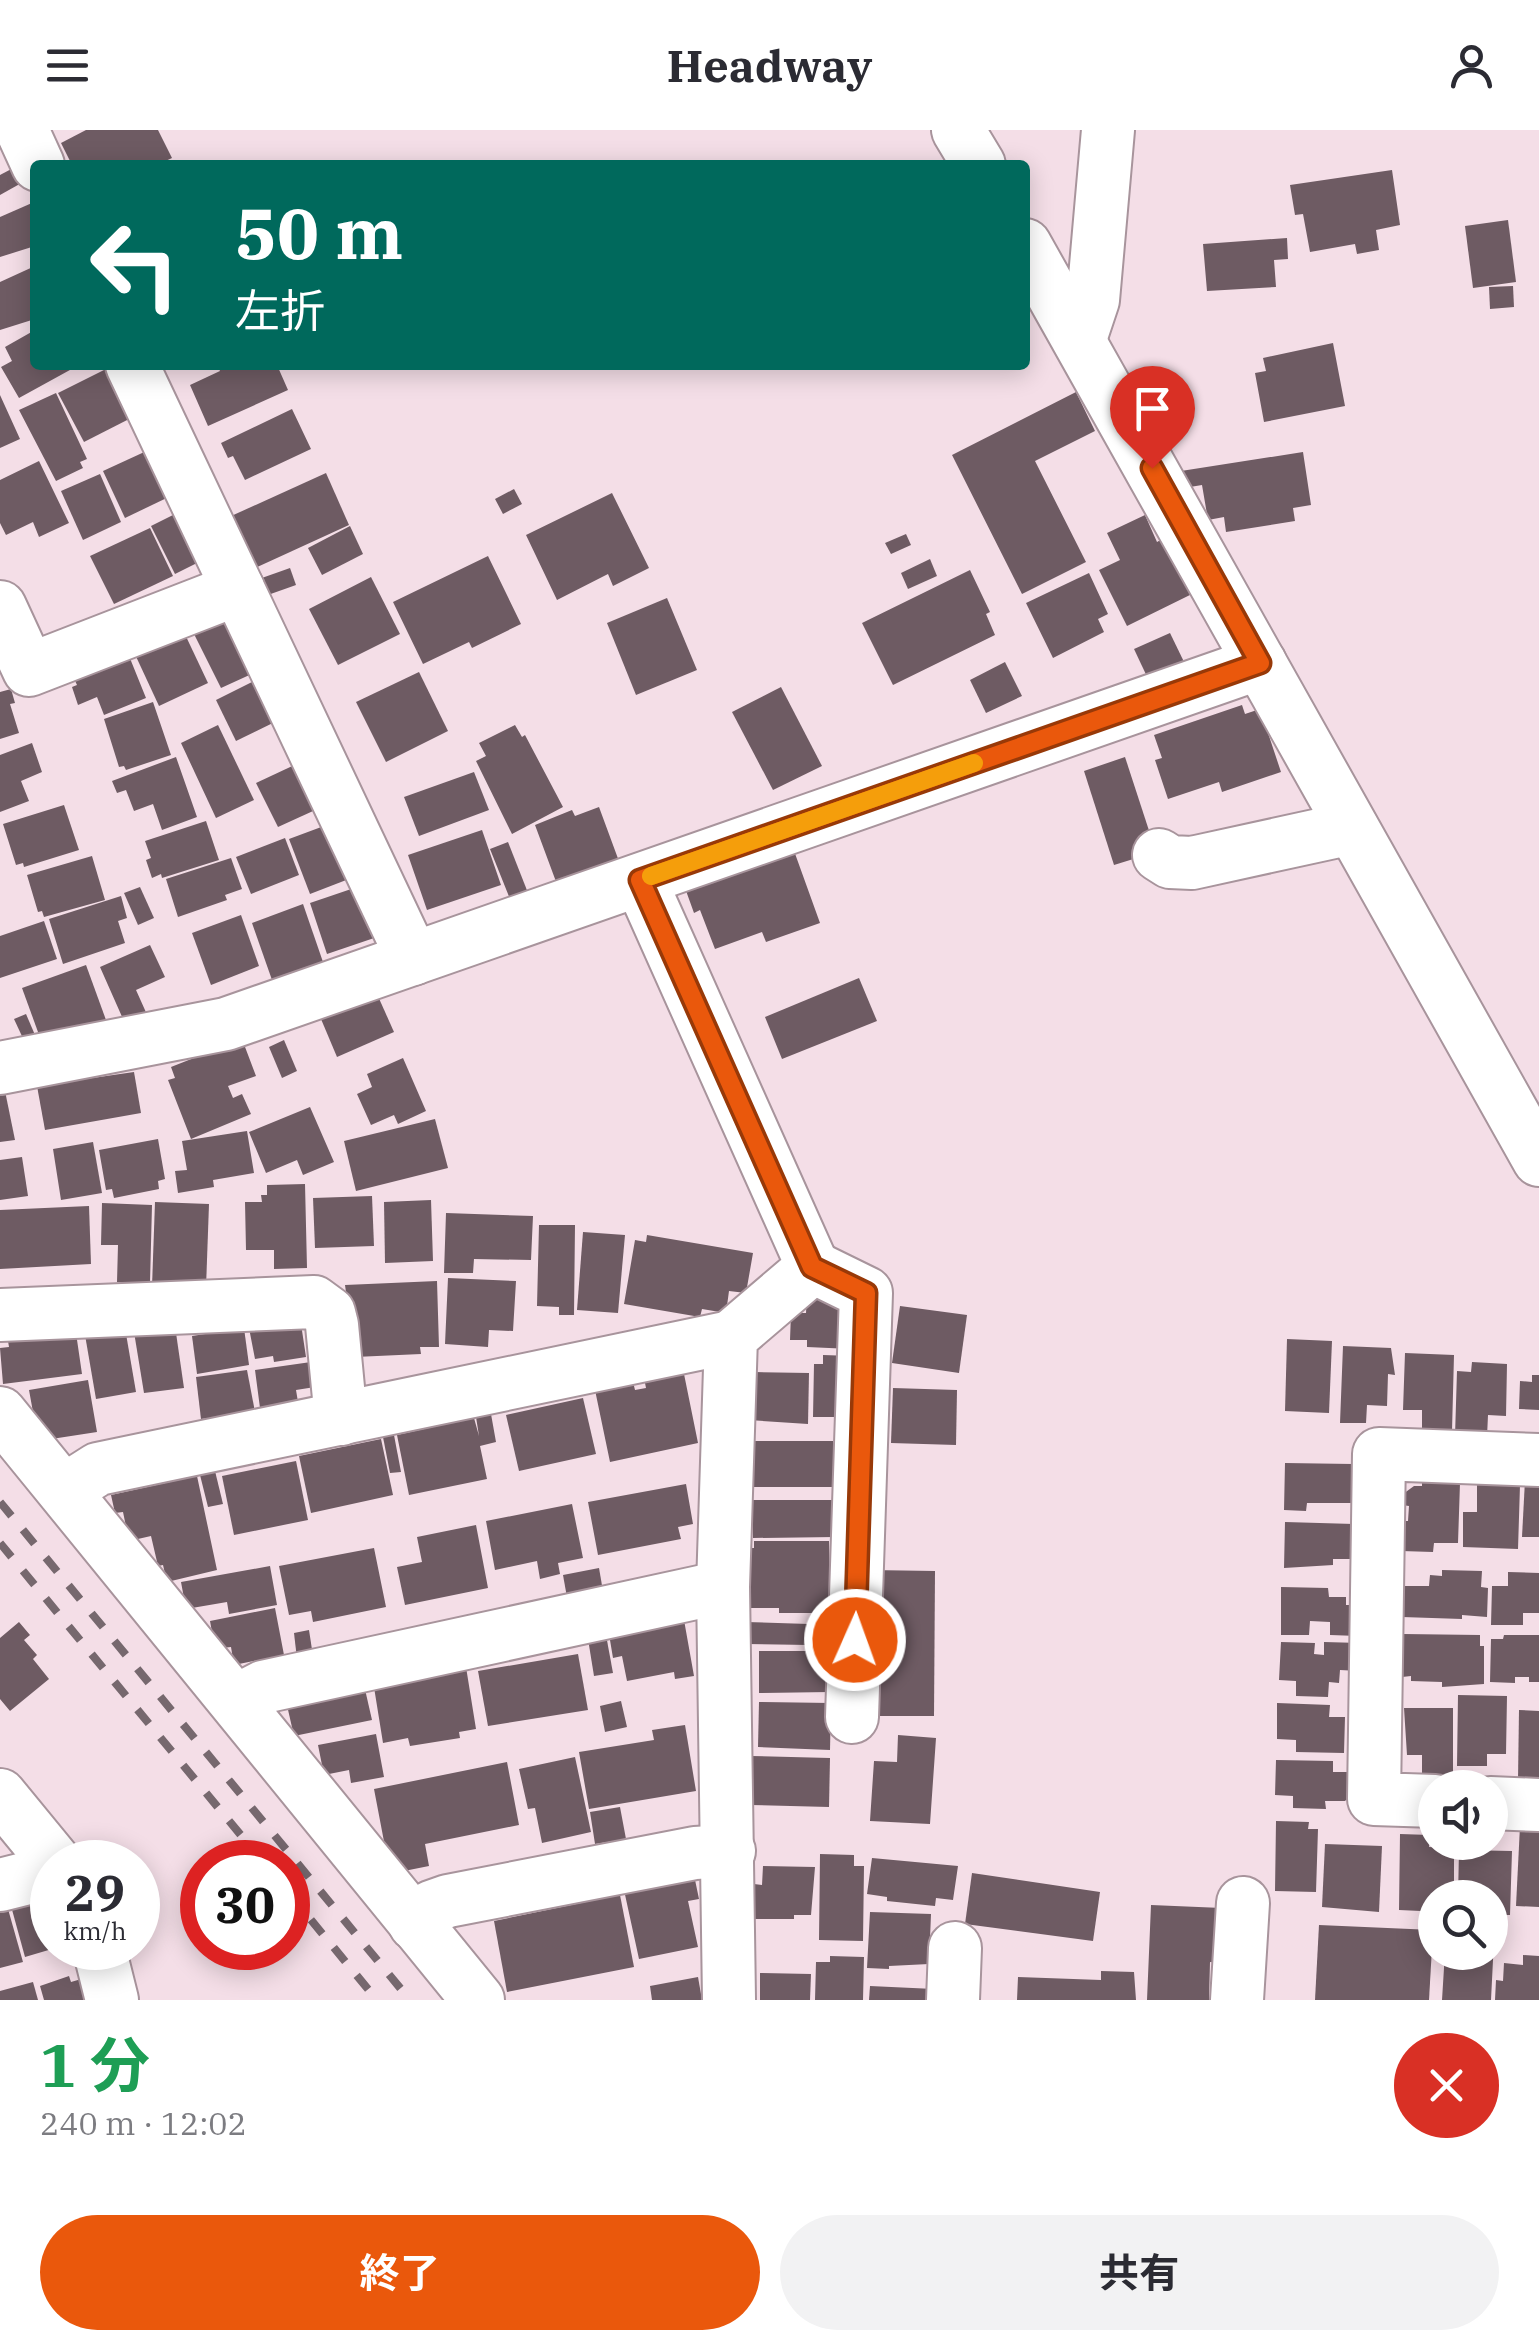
<!DOCTYPE html>
<html lang="ja">
<meta charset="utf-8">
<style>
:root{--surface:#fff;--page:#f2f2f3;--text:#2b2b33;--muted:#7c7c81;--accent:#ea580c}
body{margin:0;font-family:"IBM Plex Serif","Noto Sans JP",serif;background:var(--page);color:var(--text);height:100vh;display:flex;flex-direction:column;font-size:38px;white-space:nowrap}
*{box-sizing:border-box;margin:0}
p{font-size:32px;color:var(--muted)}
.icon{flex:none;width:55px;height:55px;fill:none;stroke:currentColor;stroke-width:2;stroke-linecap:round;stroke-linejoin:round}
.map{position:relative;height:1870px;overflow:hidden}
.side{display:flex;flex-direction:column;background:var(--surface);flex:1}
.side>*{flex:none}
.banner{position:absolute;left:30px;top:30px;width:1000px;height:210px;border-radius:10px;box-shadow:0 5px 25px #0003;background:#00695c;color:#fff;overflow:hidden}
.fabs{position:absolute;left:1418px;top:1640px;display:grid;gap:20px}
.fabs a{display:grid;place-items:center;width:90px;height:90px;border-radius:50%;background:var(--surface);box-shadow:0 5px 25px #0003;font-size:50px}
.speed{position:absolute;left:30px;top:1710px;display:flex;gap:20px;font-size:50px;font-weight:700;text-align:center}
.speed>*{display:grid;place-content:center;width:130px;height:130px;border-radius:50%;background:var(--surface);box-shadow:0 5px 25px #0003;line-height:1}
.speed small{font-size:25px;font-weight:400}
.speed .limit{border:15px solid #d22;background:#fff;color:#111}
.pin{position:absolute;display:grid;place-items:center;width:85px;height:85px;color:#fff;margin:-102px -42px;border-radius:50% 50% 50% 0;rotate:-45deg;box-shadow:0 0 10px #0007}
.pin .icon{rotate:45deg}
.me{position:absolute;width:110px;margin:-55px;rotate:2deg;stroke-linejoin:round;filter:drop-shadow(0 0 8px #0008)}
.turn{display:flex;align-items:center;gap:35px;height:210px;padding:0 40px;font-size:45px}
.turn .icon{width:130px;height:130px;stroke-width:2.5}
.turn b{display:block;font-size:70px;line-height:85px}
.round{display:grid;place-items:center;flex:none;width:105px;height:105px;border-radius:52px;background:var(--page)}
.headline{display:flex;align-items:center;justify-content:space-between;height:170px;padding:0 40px}
h1{font-size:60px;font-weight:700;line-height:75px;color:#1e9e55}
.primary-button{display:flex;gap:20px;margin-top:auto;padding:20px 40px}
.primary-button a{flex:1;height:115px;border-radius:60px;background:var(--accent);color:#fff;font-size:40px;font-weight:700;line-height:115px;text-align:center}
.primary-button a+a{background:var(--page);color:var(--text)}
header{display:flex;justify-content:space-between;align-items:center;height:130px;padding:0 40px;background:var(--surface);font-size:45px;font-weight:700}
.map>svg:first-child{display:block}
.building{fill:#6e5b63}
.lines{fill:none;stroke-linecap:round;stroke-linejoin:round}
.minor-casing{stroke:#a8949c;stroke-width:56}
.minor{stroke:#fff;stroke-width:52}
.rail{stroke:#76686e;stroke-width:8;stroke-dasharray:18 18;stroke-linecap:butt}
.route-casing{stroke:#983908;stroke-width:25}
.route{stroke:#ea580c;stroke-width:18}
.slow{stroke:#f59e0b;stroke-width:18}
</style>
<header><svg class="icon" aria-label="menu" viewBox="0 0 24 24"><path d="M4 6h16M4 12h16M4 18h16"/></svg>Headway<svg class="icon" aria-label="person" viewBox="0 0 24 24"><circle cx="12" cy="8" r="4"/><path d="M4 21q1-7 8-7t8 7"/></svg></header>
<div class="map">
<svg width="1539" height="1870" viewBox="0 0 1539 1870">
<rect width="100%" height="100%" fill="#f4dee7"/>
<g class="building">
<polygon points="86,0 158,0 172,28 157,35 72,35 61,13"/>
<polygon points="17,36 25,51 0,65 0,45"/>
<polygon points="1392,40 1400,95 1376,100 1379,120 1357,124 1355,114 1310,122 1303,84 1295,85 1290,55"/>
<polygon points="32,73 35,80 35,116 0,127 0,87"/>
<polygon points="1508,90 1516,152 1473,158 1465,96"/>
<polygon points="1287,108 1288,129 1274,130 1276,157 1207,161 1203,114"/>
<polygon points="35,136 35,189 0,200 0,152"/>
<polygon points="1513,156 1514,177 1490,179 1489,157"/>
<polygon points="35,200 35,235 79,235 19,268 1,237 12,231 5,217"/>
<polygon points="1333,213 1345,276 1264,292 1255,243 1266,241 1263,228"/>
<polygon points="217,235 277,235 288,260 208,296 190,255 220,241"/>
<polygon points="110,237 135,286 84,312 58,263"/>
<polygon points="1076,262 1095,301 1035,331 1086,432 1022,464 952,325"/>
<polygon points="56,263 87,329 80,332 83,338 56,351 19,280"/>
<polygon points="0,265 20,309 0,318"/>
<polygon points="292,279 311,319 245,350 233,326 228,328 221,313"/>
<polygon points="153,318 175,364 125,388 103,341"/>
<polygon points="1303,322 1311,375 1293,378 1295,391 1226,402 1224,387 1208,390 1202,355 1184,358 1181,341"/>
<polygon points="39,331 69,393 39,407 33,392 6,405 0,393 0,350"/>
<polygon points="326,343 349,395 253,439 229,387"/>
<polygon points="100,344 121,392 83,410 61,361"/>
<polygon points="514,359 522,374 503,384 495,369"/>
<polygon points="612,363 649,438 613,456 608,444 557,470 526,405"/>
<polygon points="181,381 205,429 175,444 151,396"/>
<polygon points="1145,385 1157,412 1166,407 1194,463 1127,496 1099,440 1120,430 1107,403"/>
<polygon points="350,396 363,424 322,445 308,418"/>
<polygon points="150,398 173,446 114,474 90,426"/>
<polygon points="906,404 911,415 891,424 885,413"/>
<polygon points="488,426 521,494 472,518 469,512 423,534 393,472"/>
<polygon points="930,429 937,446 908,459 901,443"/>
<polygon points="290,438 296,455 265,466 259,449"/>
<polygon points="970,440 990,482 986,484 995,505 893,555 862,493"/>
<polygon points="1089,443 1108,484 1098,489 1104,502 1053,528 1026,473"/>
<polygon points="371,447 400,504 338,535 309,479"/>
<polygon points="667,468 697,540 636,565 607,493"/>
<polygon points="232,485 258,541 221,558 194,504"/>
<polygon points="182,498 208,553 159,576 133,520"/>
<polygon points="1170,503 1186,536 1150,553 1134,519"/>
<polygon points="125,516 146,568 104,585 97,567 78,575 72,557 77,555 69,538"/>
<polygon points="1005,532 1022,566 986,583 970,550"/>
<polygon points="419,542 448,601 386,632 356,572"/>
<polygon points="262,547 283,588 236,611 216,570"/>
<polygon points="781,557 822,636 773,660 732,582"/>
<polygon points="11,559 15,573 10,574 19,603 0,609 0,562"/>
<polygon points="153,572 171,625 126,640 124,636 119,637 104,589"/>
<polygon points="1242,575 1245,584 1260,579 1281,642 1222,662 1219,652 1168,669 1155,630 1162,628 1154,605"/>
<polygon points="218,595 254,670 216,688 181,613"/>
<polygon points="515,595 522,607 525,605 563,677 512,704 476,631 486,626 479,613"/>
<polygon points="32,613 42,642 21,651 29,671 0,682 0,625"/>
<polygon points="176,627 197,687 162,700 153,674 134,681 126,660 117,663 112,651"/>
<polygon points="1125,627 1156,722 1114,735 1084,641"/>
<polygon points="303,631 324,676 278,697 256,653"/>
<polygon points="474,642 489,680 419,706 404,667"/>
<polygon points="64,675 79,720 24,737 23,733 16,735 3,694"/>
<polygon points="599,677 620,734 558,757 535,695 572,680 575,686"/>
<polygon points="206,691 219,730 162,748 161,744 152,748 146,730 151,728 145,711"/>
<polygon points="332,693 354,747 310,764 289,709"/>
<polygon points="482,700 501,755 427,780 408,725"/>
<polygon points="285,708 299,745 251,764 236,727"/>
<polygon points="508,712 530,768 512,774 490,719"/>
<polygon points="793,718 820,793 766,812 762,802 715,819 700,780 694,783 685,758"/>
<polygon points="92,726 105,770 44,787 42,781 38,782 27,745"/>
<polygon points="231,728 242,759 225,765 227,770 178,787 166,749"/>
<polygon points="363,755 380,806 327,824 310,773"/>
<polygon points="140,757 154,788 138,795 124,763"/>
<polygon points="121,766 127,788 118,791 125,813 63,834 49,789"/>
<polygon points="303,774 323,832 272,850 252,793"/>
<polygon points="241,785 259,836 211,855 192,803"/>
<polygon points="44,791 57,829 0,848 0,806"/>
<polygon points="150,815 165,847 136,860 149,889 127,898 100,837"/>
<polygon points="86,835 106,890 42,913 22,858"/>
<polygon points="859,848 877,891 782,929 765,887"/>
<polygon points="377,864 394,902 337,927 321,889"/>
<polygon points="26,884 38,912 27,917 14,889"/>
<polygon points="242,909 256,946 228,956 233,968 242,964 251,984 191,1009 168,950 175,948 171,937"/>
<polygon points="284,910 297,941 282,948 269,917"/>
<polygon points="403,928 426,981 398,994 394,985 371,995 357,964 372,957 367,944"/>
<polygon points="134,942 141,983 45,1000 37,956"/>
<polygon points="5,961 15,1010 0,1012 0,962"/>
<polygon points="310,977 334,1032 303,1045 297,1030 266,1043 249,1002"/>
<polygon points="435,989 448,1038 356,1061 344,1011"/>
<polygon points="247,1001 254,1043 213,1050 214,1057 178,1063 175,1041 187,1040 182,1011"/>
<polygon points="158,1009 165,1049 158,1051 159,1059 114,1068 112,1059 106,1060 99,1020"/>
<polygon points="93,1012 102,1063 61,1070 53,1019"/>
<polygon points="22,1027 28,1066 0,1070 0,1030"/>
<polygon points="305,1054 307,1138 274,1139 274,1120 246,1120 245,1072 262,1072 261,1065 267,1065 267,1055"/>
<polygon points="372,1066 374,1116 315,1118 313,1068"/>
<polygon points="431,1070 433,1131 385,1133 384,1072"/>
<polygon points="155,1072 209,1074 206,1158 152,1157"/>
<polygon points="102,1073 152,1075 150,1153 117,1152 118,1115 101,1115"/>
<polygon points="89,1076 91,1134 0,1139 0,1080"/>
<polygon points="446,1083 533,1086 531,1130 474,1129 473,1143 444,1143"/>
<polygon points="539,1095 575,1095 574,1185 559,1185 559,1177 537,1176"/>
<polygon points="583,1102 625,1105 618,1183 577,1180"/>
<polygon points="647,1105 753,1123 746,1163 729,1161 726,1183 702,1179 700,1187 624,1174 635,1110 646,1112"/>
<polygon points="448,1148 516,1151 513,1201 489,1200 488,1217 445,1214"/>
<polygon points="437,1151 439,1217 420,1217 421,1224 355,1227 345,1155"/>
<polygon points="807,1162 839,1163 839,1179 852,1180 851,1219 807,1217 807,1210 790,1210 791,1183 806,1183"/>
<polygon points="900,1176 967,1185 959,1243 892,1233"/>
<polygon points="301,1194 306,1227 274,1232 273,1226 255,1229 249,1198"/>
<polygon points="175,1196 184,1258 144,1263 134,1202"/>
<polygon points="125,1198 136,1262 96,1269 85,1205"/>
<polygon points="244,1198 249,1235 197,1244 192,1206"/>
<polygon points="76,1203 82,1244 3,1254 0,1218 9,1217 8,1211"/>
<polygon points="1287,1209 1332,1211 1329,1283 1285,1281"/>
<polygon points="1343,1216 1391,1218 1395,1245 1388,1244 1387,1276 1367,1275 1366,1293 1340,1293"/>
<polygon points="1405,1223 1454,1225 1452,1301 1422,1301 1422,1280 1403,1280"/>
<polygon points="823,1225 852,1226 851,1287 813,1287 814,1234 823,1234"/>
<polygon points="311,1232 315,1257 296,1260 298,1272 260,1278 255,1240"/>
<polygon points="1472,1232 1507,1234 1506,1286 1488,1285 1487,1307 1455,1306 1457,1241 1471,1242"/>
<polygon points="247,1240 255,1282 201,1289 196,1247"/>
<polygon points="755,1242 809,1243 808,1294 749,1290"/>
<polygon points="684,1244 698,1313 610,1332 595,1260 633,1252 635,1260 646,1258 645,1253"/>
<polygon points="1532,1245 1539,1245 1539,1280 1519,1279 1520,1251 1532,1252"/>
<polygon points="88,1250 97,1302 45,1310 43,1292 35,1293 29,1260"/>
<polygon points="893,1258 957,1260 956,1315 891,1313"/>
<polygon points="583,1268 596,1324 519,1341 506,1285"/>
<polygon points="491,1284 496,1312 480,1316 487,1349 409,1365 397,1305 474,1288 479,1306 476,1287"/>
<polygon points="394,1305 401,1342 390,1343 383,1307"/>
<polygon points="381,1309 393,1365 311,1383 299,1326"/>
<polygon points="754,1311 833,1311 833,1357 753,1357"/>
<polygon points="296,1331 308,1390 234,1405 222,1346"/>
<polygon points="1285,1333 1353,1334 1352,1373 1307,1373 1306,1381 1284,1380"/>
<polygon points="215,1341 223,1374 208,1377 200,1345"/>
<polygon points="197,1346 217,1440 167,1452 163,1435 158,1436 151,1406 129,1411 123,1382 115,1383 111,1365"/>
<polygon points="1525,1350 1539,1350 1539,1407 1522,1407"/>
<polygon points="1422,1352 1460,1353 1458,1413 1434,1413 1433,1422 1401,1421 1402,1391 1408,1391 1409,1376 1402,1375 1403,1364 1414,1356 1422,1356"/>
<polygon points="686,1354 693,1394 678,1397 681,1409 598,1425 588,1372"/>
<polygon points="1477,1354 1520,1355 1518,1419 1463,1417 1463,1382 1477,1382"/>
<polygon points="752,1370 835,1370 835,1407 753,1408"/>
<polygon points="572,1374 583,1428 558,1433 560,1444 540,1449 537,1431 495,1440 486,1391"/>
<polygon points="1285,1392 1354,1394 1362,1429 1333,1429 1333,1435 1284,1438"/>
<polygon points="476,1395 488,1458 405,1475 397,1437 422,1432 417,1407"/>
<polygon points="754,1411 829,1411 831,1483 779,1483 779,1478 748,1478 747,1418 754,1418"/>
<polygon points="374,1418 386,1477 313,1492 311,1481 289,1485 279,1436"/>
<polygon points="270,1436 277,1475 229,1484 227,1472 186,1479 181,1452"/>
<polygon points="599,1438 604,1467 568,1473 563,1445"/>
<polygon points="870,1440 935,1441 934,1586 868,1586"/>
<polygon points="1442,1440 1482,1441 1481,1457 1488,1458 1487,1487 1462,1485 1462,1489 1402,1487 1403,1456 1429,1456 1430,1445 1442,1446"/>
<polygon points="1508,1442 1539,1443 1539,1483 1523,1483 1523,1495 1491,1495 1492,1456 1508,1456"/>
<polygon points="1281,1457 1328,1458 1329,1467 1346,1467 1346,1475 1359,1475 1358,1506 1330,1505 1330,1492 1310,1491 1309,1505 1281,1505"/>
<polygon points="275,1478 284,1525 234,1535 231,1517 222,1518 221,1511 214,1513 210,1491"/>
<polygon points="684,1490 694,1546 675,1549 674,1542 627,1551 622,1526 613,1528 609,1504"/>
<polygon points="19,1492 30,1505 24,1510 37,1525 33,1529 49,1549 10,1581 0,1569 0,1508"/>
<polygon points="746,1492 809,1494 809,1515 746,1514"/>
<polygon points="309,1500 313,1526 297,1529 294,1503"/>
<polygon points="1403,1504 1480,1505 1480,1516 1484,1516 1484,1554 1442,1557 1442,1552 1411,1551 1411,1546 1402,1547"/>
<polygon points="606,1505 613,1543 594,1546 588,1509"/>
<polygon points="1504,1505 1539,1505 1539,1552 1529,1552 1529,1547 1515,1547 1515,1553 1490,1552 1491,1509 1503,1509"/>
<polygon points="1281,1512 1315,1513 1314,1524 1324,1525 1324,1512 1360,1513 1359,1541 1340,1540 1339,1553 1329,1552 1328,1567 1296,1566 1296,1551 1279,1550"/>
<polygon points="759,1521 829,1521 830,1562 759,1563"/>
<polygon points="578,1524 588,1580 488,1596 478,1541"/>
<polygon points="466,1537 476,1599 459,1602 460,1608 410,1616 408,1608 383,1613 373,1551"/>
<polygon points="364,1555 372,1590 294,1606 286,1571"/>
<polygon points="1458,1565 1507,1566 1506,1624 1487,1624 1487,1636 1457,1636"/>
<polygon points="621,1571 627,1597 605,1602 600,1576"/>
<polygon points="759,1572 831,1573 830,1620 758,1617"/>
<polygon points="1277,1573 1330,1575 1329,1587 1345,1587 1344,1623 1296,1622 1296,1610 1277,1609"/>
<polygon points="1404,1578 1453,1578 1453,1652 1422,1652 1422,1625 1407,1625"/>
<polygon points="1519,1580 1539,1581 1539,1652 1518,1651"/>
<polygon points="685,1595 696,1661 589,1679 579,1622 654,1610 652,1600"/>
<polygon points="376,1604 384,1647 351,1653 349,1640 324,1645 318,1615"/>
<polygon points="898,1605 936,1608 930,1694 870,1691 874,1631 897,1632"/>
<polygon points="751,1626 830,1628 829,1677 750,1675"/>
<polygon points="575,1627 591,1702 542,1713 535,1678 528,1679 519,1639"/>
<polygon points="1276,1630 1333,1631 1333,1642 1349,1642 1349,1667 1345,1671 1325,1671 1326,1679 1293,1678 1293,1666 1275,1665"/>
<polygon points="507,1632 519,1695 425,1714 429,1736 404,1741 402,1734 386,1722 374,1659"/>
<polygon points="620,1677 626,1709 595,1714 590,1682"/>
<polygon points="1276,1691 1309,1692 1308,1699 1318,1699 1316,1762 1275,1761"/>
<polygon points="1520,1696 1539,1696 1539,1777 1516,1776"/>
<polygon points="1400,1704 1430,1705 1429,1717 1454,1718 1454,1768 1435,1768 1435,1789 1421,1789 1421,1781 1399,1780"/>
<polygon points="1325,1714 1382,1716 1379,1782 1322,1777"/>
<polygon points="1459,1720 1512,1721 1510,1785 1490,1785 1490,1768 1458,1768"/>
<polygon points="820,1724 854,1725 854,1736 864,1736 863,1811 819,1810"/>
<polygon points="872,1728 958,1736 953,1770 936,1768 935,1776 887,1771 887,1767 867,1764"/>
<polygon points="763,1736 815,1737 811,1785 794,1785 794,1789 754,1789 754,1754 762,1755"/>
<polygon points="972,1743 1100,1762 1093,1811 965,1794"/>
<polygon points="694,1745 699,1769 688,1771 698,1817 639,1829 624,1760"/>
<polygon points="52,1764 52,1819 25,1827 11,1776"/>
<polygon points="620,1765 634,1837 507,1862 494,1791"/>
<polygon points="1151,1775 1222,1778 1220,1833 1210,1832 1209,1870 1147,1870"/>
<polygon points="8,1779 23,1832 0,1838 0,1782"/>
<polygon points="870,1782 931,1784 929,1834 889,1836 889,1839 867,1838"/>
<polygon points="1319,1795 1433,1800 1429,1870 1315,1870"/>
<polygon points="1490,1810 1494,1810 1491,1870 1442,1870 1445,1822 1490,1822"/>
<polygon points="1523,1825 1539,1826 1539,1870 1495,1870 1496,1850 1503,1851 1504,1833 1523,1835"/>
<polygon points="830,1826 864,1827 863,1870 815,1870 816,1832 830,1832"/>
<polygon points="1101,1841 1134,1842 1136,1870 1017,1870 1018,1847 1101,1850"/>
<polygon points="760,1843 811,1844 810,1870 760,1870"/>
<polygon points="95,1845 103,1870 44,1870 40,1856 69,1846 71,1852"/>
<polygon points="698,1847 702,1870 652,1870 650,1856"/>
<polygon points="33,1852 38,1870 0,1870 0,1861"/>
<polygon points="870,1856 934,1859 933,1870 869,1870"/>
</g>
<g class="lines">
<defs>
<g id="minor">
<polyline points="22,0 38,35"/>
<polyline points="958,0 979,35"/>
<polyline points="1025,115 1539,1030"/>
<polyline points="1080,209 1093,170 1108,0"/>
<polyline points="132,235 413,829"/>
<polyline points="0,477 29,540 238,459"/>
<polyline points="1159,725 1170,732 1192,733 1352,698"/>
<polyline points="640,750 813,1137 731,1207 723,1457 729,1870"/>
<polyline points="0,938 226,894 1260,533"/>
<polyline points="813,1137 866,1163 852,1587"/>
<polyline points="0,1185 314,1172 329,1183 332,1195 341,1289"/>
<polyline points="0,1283 478,1870"/>
<polyline points="65,1360 98,1339 731,1207"/>
<polyline points="236,1571 263,1557 723,1457"/>
<polyline points="0,1665 55,1732"/>
<polyline points="1435,1671 1374,1669 1379,1324 1539,1330"/>
<polyline points="1490,1673 1539,1675"/>
<polyline points="0,1755 52,1742"/>
<polyline points="415,1794 431,1777 448,1771 695,1723 729,1721"/>
<polyline points="99,1818 112,1870"/>
<polyline points="953,1870 955,1818"/>
<polyline points="1237,1870 1243,1773"/>
</g>
</defs>
<use href="#minor" class="minor-casing"/>
<use href="#minor" class="minor"/>
<g class="rail">
<polyline points="0,1372 410,1870"/>
<polyline points="0,1413 263,1732"/>
<polyline points="288,1762 377,1870"/>
</g>
</g>
<g class="lines">
<defs>
<polyline id="route" points="855,1510 866,1163 812,1137 640,750 1260,533 1152,338"/>
</defs>
<use href="#route" class="route-casing"/>
<use href="#route" class="route"/>
<polyline class="slow" points="651,746 974,633"/>
</g>
</svg>
<div class="fabs">
<a><svg class="icon" aria-label="sound" viewBox="0 0 24 24"><path d="M4 9h4l5-4v14l-5-4H4zM17 9q2 3 0 6"/></svg></a>
<a><svg class="icon" aria-label="search" viewBox="0 0 24 24"><circle cx="10" cy="10" r="6"/><path d="M15 15l6 6"/></svg></a>
</div>
<div class="speed"><div>29<small>km/h</small></div><div class="limit">30</div></div>
<div class="pin" style="left:1152px;top:338px;background:#d93025"><svg class="icon" aria-label="arrive" viewBox="0 0 24 24"><path d="M6 21V4h12l-3 4 3 4H6"/></svg></div>
<svg class="me" style="left:855px;top:1510px" viewBox="-20 -20 40 40"><circle r="17" fill="#ea580c" stroke="#fff" stroke-width="3"/><path d="M0-11L8 9 0 5-8 9z" fill="#fff"/></svg>
<div class="banner">
<div class="turn"><svg class="icon" aria-label="left" viewBox="0 0 24 24"><path d="M17 20v-9H6M10 6l-5 5 5 5"/></svg><div><b>50 m</b>左折</div></div>
</div>
</div>
<section class="side">
<div class="headline"><div><h1>1 分</h1><p>240 m · 12:02</p></div><a class="round" style="background:#d93025;color:#fff"><svg class="icon" aria-label="close" viewBox="0 0 24 24"><path d="M6 6l12 12M18 6L6 18"/></svg></a></div>
<div class="primary-button"><a>終了</a><a>共有</a></div>
</section>
